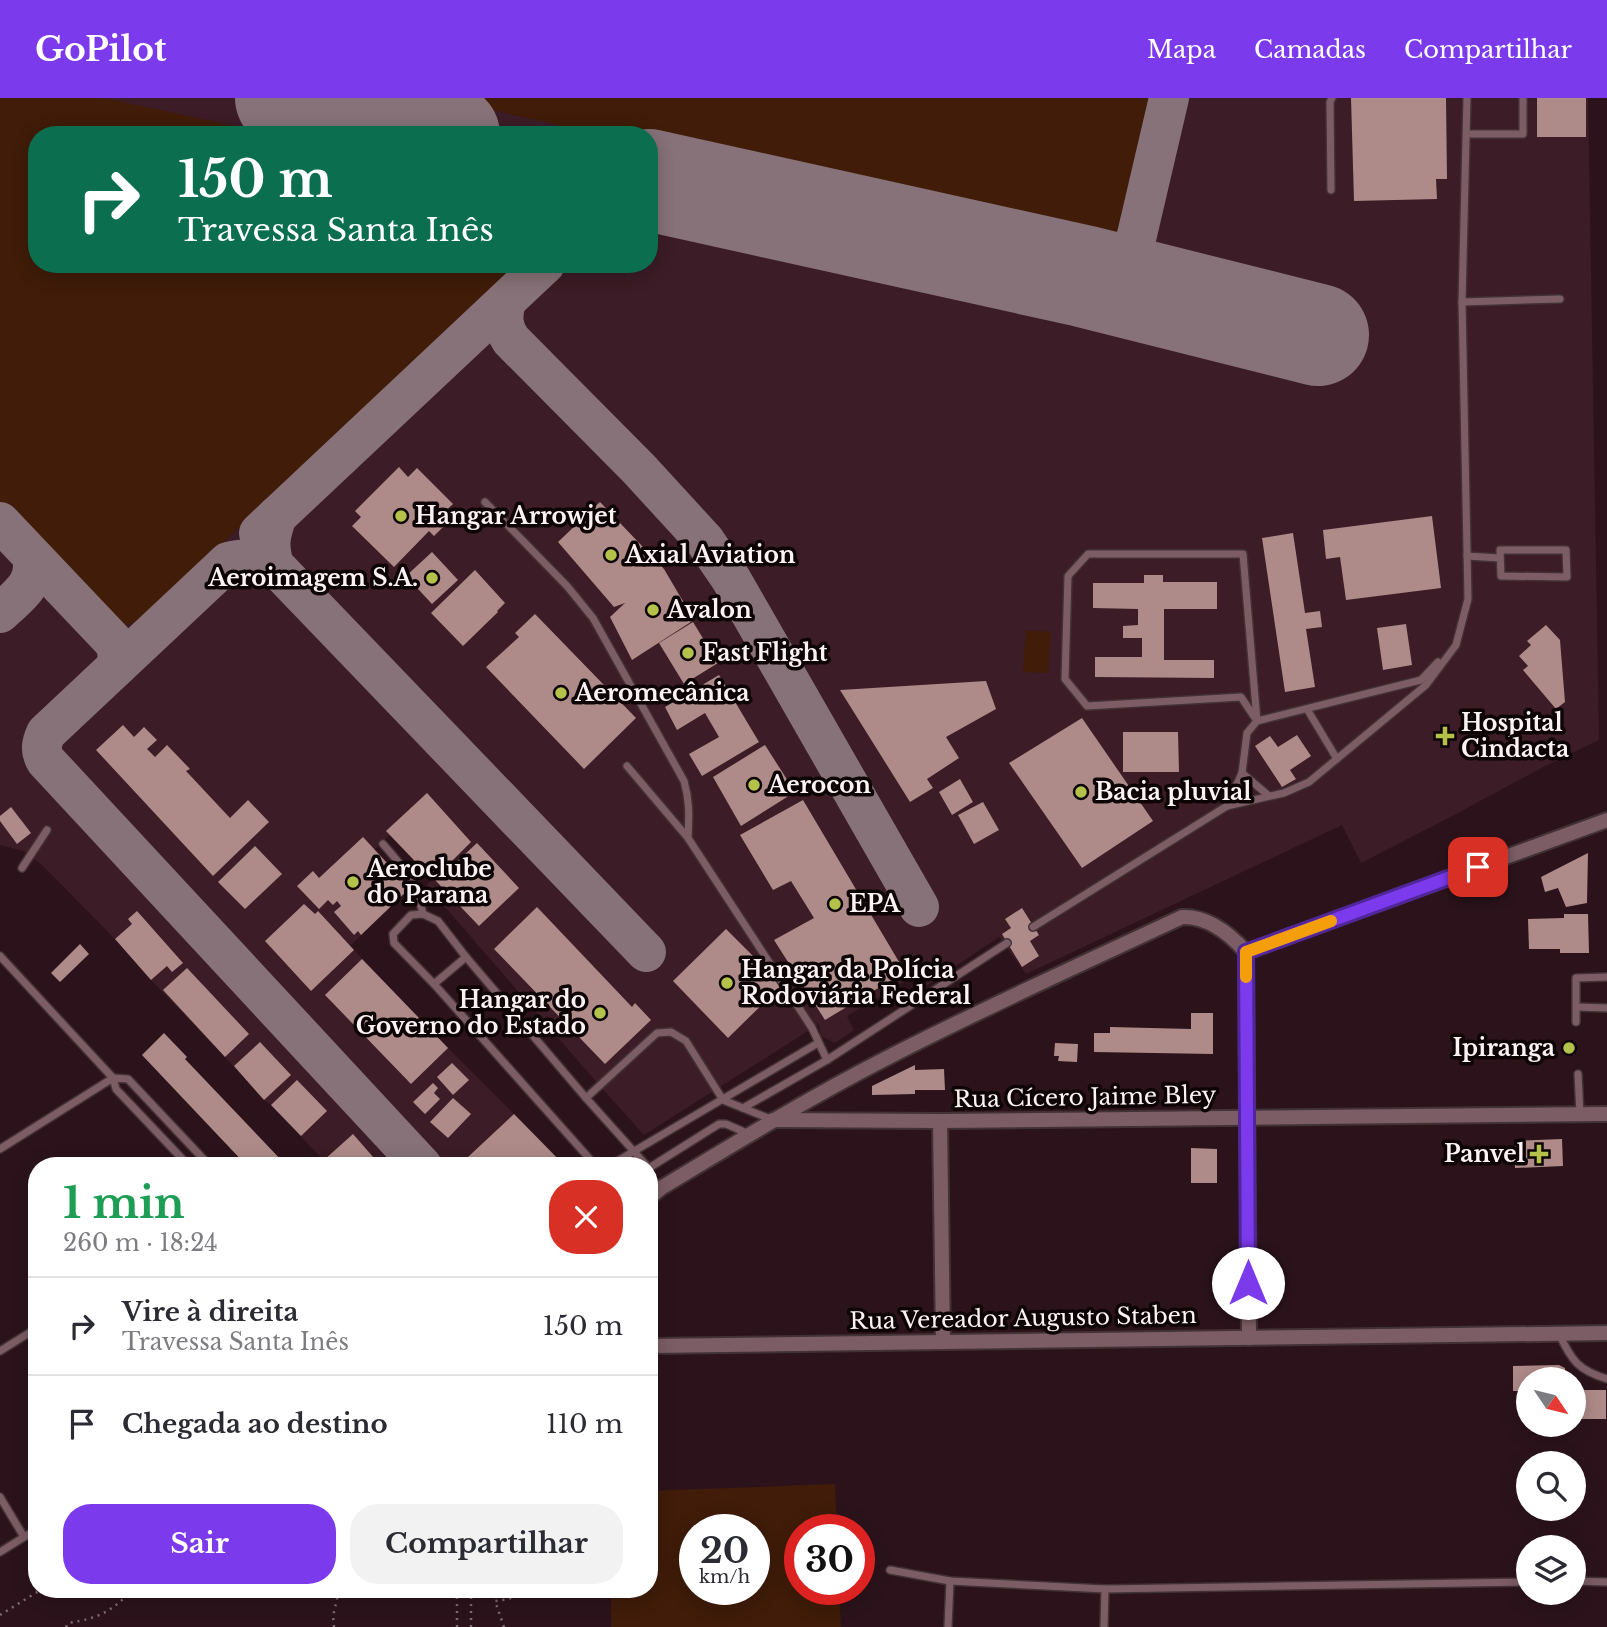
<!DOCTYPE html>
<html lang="pt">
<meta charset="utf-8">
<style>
:root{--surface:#fff;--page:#f2f2f3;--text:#2b2b33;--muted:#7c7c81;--line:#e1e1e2;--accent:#7c3aed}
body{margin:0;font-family:"Libre Baskerville",serif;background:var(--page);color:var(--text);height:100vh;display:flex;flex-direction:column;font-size:26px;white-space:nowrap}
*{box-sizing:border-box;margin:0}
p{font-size:23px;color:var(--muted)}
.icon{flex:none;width:38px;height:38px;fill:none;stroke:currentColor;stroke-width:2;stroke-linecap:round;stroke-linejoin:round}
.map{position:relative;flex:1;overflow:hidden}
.panel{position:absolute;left:28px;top:1059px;width:630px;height:441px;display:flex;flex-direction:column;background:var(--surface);border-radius:28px;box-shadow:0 4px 18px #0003}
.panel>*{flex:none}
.hud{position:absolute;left:28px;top:28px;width:630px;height:147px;border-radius:28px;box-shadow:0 4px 18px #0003;background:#0b6e4f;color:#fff;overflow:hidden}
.needle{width:46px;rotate:125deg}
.fabs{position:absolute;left:1516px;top:1269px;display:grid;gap:14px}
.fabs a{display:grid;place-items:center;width:70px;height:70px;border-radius:50%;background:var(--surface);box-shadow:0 4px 18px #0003;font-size:35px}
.speed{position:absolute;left:679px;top:1416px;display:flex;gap:14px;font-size:35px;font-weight:700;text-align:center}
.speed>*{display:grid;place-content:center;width:91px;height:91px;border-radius:50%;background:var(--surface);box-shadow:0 4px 18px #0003;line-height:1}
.speed small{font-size:18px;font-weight:400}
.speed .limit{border:10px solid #d22;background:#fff;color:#111}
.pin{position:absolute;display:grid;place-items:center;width:60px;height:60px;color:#fff;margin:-30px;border-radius:14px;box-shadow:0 4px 10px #0006}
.me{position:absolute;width:77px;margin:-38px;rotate:0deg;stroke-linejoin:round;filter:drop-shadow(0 0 5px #0008)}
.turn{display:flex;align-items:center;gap:24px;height:147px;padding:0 35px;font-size:32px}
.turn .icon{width:91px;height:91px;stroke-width:2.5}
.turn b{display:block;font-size:49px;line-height:60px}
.round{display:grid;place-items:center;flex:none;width:74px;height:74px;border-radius:28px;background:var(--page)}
.headline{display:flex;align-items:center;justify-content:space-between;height:119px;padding:0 35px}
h1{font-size:42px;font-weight:700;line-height:52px;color:#1e9e55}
.action{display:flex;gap:14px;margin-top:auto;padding:14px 35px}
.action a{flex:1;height:80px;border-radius:28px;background:var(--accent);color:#fff;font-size:28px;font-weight:700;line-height:80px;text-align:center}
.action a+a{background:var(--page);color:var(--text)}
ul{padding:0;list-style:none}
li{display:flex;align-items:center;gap:21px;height:98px;padding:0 35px;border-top:2px solid var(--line)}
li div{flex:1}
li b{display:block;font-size:26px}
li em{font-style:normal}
header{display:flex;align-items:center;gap:42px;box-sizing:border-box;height:98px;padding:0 35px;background:var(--accent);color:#fff}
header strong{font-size:33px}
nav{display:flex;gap:38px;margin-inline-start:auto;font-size:24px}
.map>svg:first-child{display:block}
.built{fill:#3c1c26;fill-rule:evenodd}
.green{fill:#401c09;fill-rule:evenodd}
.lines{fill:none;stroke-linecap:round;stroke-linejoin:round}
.taxiway{stroke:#867278;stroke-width:40}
.runway{stroke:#867278;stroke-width:102}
.building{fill:#ae8b88}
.lane-casing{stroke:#423136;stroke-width:10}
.street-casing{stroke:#423136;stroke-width:18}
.path{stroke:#7e6b71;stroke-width:2.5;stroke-dasharray:2 5;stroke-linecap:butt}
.lane{stroke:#7c5d65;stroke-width:7}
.street{stroke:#7c5d65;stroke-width:14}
.route-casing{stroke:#51269a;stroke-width:18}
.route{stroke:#7c3aed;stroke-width:12}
.slow{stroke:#f59e0b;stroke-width:12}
.poi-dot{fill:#b4c24a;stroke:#0d0406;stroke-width:2.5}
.labels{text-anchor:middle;stroke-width:7;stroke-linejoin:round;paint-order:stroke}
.poi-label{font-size:23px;font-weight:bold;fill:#fdf2f4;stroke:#0d0406;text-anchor:start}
.street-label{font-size:23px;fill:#fdf2f4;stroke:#0d0406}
</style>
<header>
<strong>GoPilot</strong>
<nav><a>Mapa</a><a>Camadas</a><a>Compartilhar</a></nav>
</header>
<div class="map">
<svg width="1607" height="1529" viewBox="0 0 1607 1529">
<rect width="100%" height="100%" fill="#2c131b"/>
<path class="built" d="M 0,0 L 1588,0 L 1599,642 L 1547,667 L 1456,716 L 1361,765 L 1342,727 L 1026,876 L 999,839 L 926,888 L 917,876 L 847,918 L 854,932 L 835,945 L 821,938 L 819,926 L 644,1037 L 600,988 L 426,787 L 432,782 L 390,737 L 375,751 L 410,790 L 350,848 L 448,950 L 565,1067 L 329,1068 L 271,1007 L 264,1002 L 225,959 L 151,882 L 115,841 L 40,765 L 23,753 L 0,747 ZM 37,37 L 649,37 L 649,166 L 37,166 Z"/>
<g class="green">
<polygon points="0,0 104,0 277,37 37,37 37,166 515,166 500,186 140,522 127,527 108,519 0,404"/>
<polygon points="441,0 1156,0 1128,142 1115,156 649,48 649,37 600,37"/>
<polygon points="1026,532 1051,534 1048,575 1023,574"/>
<path d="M 835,1386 L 837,1431 L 800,1432 L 800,1491 L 839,1491 L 841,1529 L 611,1529 L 611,1491 L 649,1491 L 649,1393 ZM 695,1432 L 754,1432 L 754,1491 L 695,1491 Z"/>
</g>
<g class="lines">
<g class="taxiway">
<polyline points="649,94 665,92 695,92"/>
<path d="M 1083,178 C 1111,173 1121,165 1136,141 L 1169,0"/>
<path d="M 506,203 C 502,219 502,228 511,242 L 639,371 L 705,443 L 731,481 L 919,809"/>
<path d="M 277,418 C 270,438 268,447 274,467 L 646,854"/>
<polyline points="0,424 112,542 117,550 118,567"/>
<polyline points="259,435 545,166"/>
<path d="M 274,467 C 258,460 245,460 228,464 L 46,635 C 41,646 40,653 46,663 L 422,1068"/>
<path d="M 0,515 C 18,498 38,486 32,459"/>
</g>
<g class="runway">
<polyline points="286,0 449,37"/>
<polyline points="649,82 1083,178 1318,237"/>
</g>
</g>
<g class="building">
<polygon points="1351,0 1446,0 1447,81 1436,81 1437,101 1354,103"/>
<rect x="1537" y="0" width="49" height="39"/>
<polygon points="399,369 408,379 417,370 453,406 442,416 449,423 434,438 429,433 394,469 352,428 361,419 355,413"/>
<polygon points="600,404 664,471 694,522 632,562 610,519 625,505 614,509 558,444"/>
<polygon points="1432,418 1441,490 1346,502 1340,459 1326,461 1323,432"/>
<polygon points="1293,435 1305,515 1320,513 1322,529 1306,531 1315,589 1285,594 1262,440"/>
<polygon points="432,454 458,482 432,506 406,478"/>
<polygon points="475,472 505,505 497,513 498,514 463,548 431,515"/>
<polygon points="1144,477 1163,477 1163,484 1217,484 1217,511 1164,511 1164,562 1214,562 1214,580 1095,579 1095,559 1142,559 1142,540 1123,540 1123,528 1138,527 1138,511 1093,510 1093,485 1144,485"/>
<polygon points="535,516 636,620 584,671 486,569 519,539 515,535"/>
<polygon points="693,524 718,565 684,586 659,545"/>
<polygon points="1406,526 1412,567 1383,572 1377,530"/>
<polygon points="1546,527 1560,542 1565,604 1556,611 1523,572 1528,568 1519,558 1531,547 1527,543"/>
<polygon points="719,577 759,644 702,678 689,656 719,639 705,615 677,632 665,609"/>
<polygon points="986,583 996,611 946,639 959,660 927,681 933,690 910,704 840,592"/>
<polygon points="1082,620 1153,723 1082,770 1009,665"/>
<polygon points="123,627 134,639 144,629 157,642 147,651 155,659 167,647 190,671 186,673 230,720 248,702 269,724 213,778 96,652"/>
<polygon points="1123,634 1178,634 1179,674 1123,674"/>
<polygon points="1297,637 1311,658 1290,672 1296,681 1282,689 1255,648 1270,638 1278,649"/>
<polygon points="765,647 795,694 741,728 713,679"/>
<polygon points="960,681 973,704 952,717 939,694"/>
<polygon points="427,695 471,744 433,782 386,733"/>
<polygon points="803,702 905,874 825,922 774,842 814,820 791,783 773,792 740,737"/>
<polygon points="983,704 999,732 974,746 958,717"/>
<polygon points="11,709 31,735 17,746 0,723 0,718"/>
<polygon points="363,739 410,790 361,837 358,833 354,837 334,814 341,808 337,803 333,807 328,802 319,811 297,788 313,773 319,780"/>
<polygon points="477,745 519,790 479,828 436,783"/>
<polygon points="255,748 282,776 245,811 218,784"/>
<polygon points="1588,755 1587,805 1566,809 1558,790 1545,794 1541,779"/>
<polygon points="304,806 315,816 318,813 354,852 311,893 265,843"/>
<polygon points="537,809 632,909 635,905 651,922 605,966 494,851"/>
<polygon points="1022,810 1039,837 1030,843 1039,858 1022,869 1002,836 1011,830 1005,821"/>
<polygon points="137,813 183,865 172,874 167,868 151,882 115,841 132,826 128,821"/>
<polygon points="1564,816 1588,816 1589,855 1560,855 1560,851 1529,851 1528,821 1564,820"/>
<polygon points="726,831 782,887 728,940 673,883"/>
<polygon points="80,846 89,856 60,884 51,875"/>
<polygon points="362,861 448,950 411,986 325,897"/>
<polygon points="187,870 249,936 225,959 163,892"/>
<polygon points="1191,915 1213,915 1213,956 1094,954 1094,935 1110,935 1110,929 1191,931"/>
<polygon points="164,935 187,959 185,961 285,1066 283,1068 247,1068 142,957"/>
<polygon points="260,944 291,977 264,1002 234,968"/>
<polygon points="1055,945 1078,946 1077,964 1058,963 1059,958 1054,958"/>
<polygon points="452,965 469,982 453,997 437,979"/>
<polygon points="915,967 915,972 944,971 945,992 915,992 915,996 872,997 872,988"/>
<polygon points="297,982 327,1013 301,1038 271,1007"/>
<polygon points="433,985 438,990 434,995 440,1001 425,1016 413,1004"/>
<polygon points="453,1000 471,1016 448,1040 430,1024"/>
<polygon points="514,1016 565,1068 478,1068 468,1059"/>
<polygon points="353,1036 381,1068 329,1068 324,1062"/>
<polygon points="1562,1041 1563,1068 1515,1070 1514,1043"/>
<polygon points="1191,1050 1217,1051 1217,1085 1191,1085"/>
<polygon points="1559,1267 1565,1270 1565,1281 1528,1281 1528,1293 1513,1293 1513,1268"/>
<rect x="1573" y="1292" width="33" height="29"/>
</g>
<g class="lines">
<defs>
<g id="lane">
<polyline points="1467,36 1523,36 1523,0"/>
<polyline points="1331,92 1330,4 1332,0"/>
<polyline points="1462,204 1560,201"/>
<path d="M 485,404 L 567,488 L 593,520 L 684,683 C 690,704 689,718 688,740 L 812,930 L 827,962"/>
<polygon points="1500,452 1566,452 1567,479 1501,478"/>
<polygon points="1088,456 1243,456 1257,623 1241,599 1087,608 1065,581 1068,478"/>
<polyline points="1467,458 1499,460"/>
<polyline points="1307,611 1337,661"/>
<polyline points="627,668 688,740"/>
<polyline points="1242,675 1269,698"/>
<polyline points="1227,708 1242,675 1247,635 1257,623 1421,582 1438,564"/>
<path d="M 383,746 C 405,771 416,783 423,816"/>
<polyline points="22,770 47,732"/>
<polyline points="1033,829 1227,708 1284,695 1309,684 1426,587 1456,547 1468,501 1462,204 1467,0"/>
<polyline points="0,858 113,980 116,991 189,1068"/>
<polyline points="434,886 466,859"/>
<polyline points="1577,909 1607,910"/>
<polyline points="1576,924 1576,880 1607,879"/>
<polyline points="1578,976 1580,1016"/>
<polyline points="113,980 128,981 210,1068"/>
<polyline points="586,1000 657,935 671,934 686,943 723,1002 773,1022"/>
<polyline points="743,1010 827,962 1007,845"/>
<polyline points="0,1051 113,980"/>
<polyline points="596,1068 434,886 394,845 393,836 411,817 423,816 438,823 466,859 586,1000 647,1068"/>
<polyline points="609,1068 818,945"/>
<polyline points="649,1070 719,1026 726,1026 749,1036"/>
<path d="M 1559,1236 C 1572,1263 1578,1272 1607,1281"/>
<polyline points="0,1253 37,1230"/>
<polyline points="0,1399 24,1439"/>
<polyline points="0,1454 37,1431"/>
<polyline points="890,1472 950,1483 1105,1491 1528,1484"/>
<polyline points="1573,1483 1607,1484"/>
<polyline points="948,1529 950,1483"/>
<polyline points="1104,1529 1105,1491"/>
</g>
<g id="street">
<polyline points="1246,854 1249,1240"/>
<polyline points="1246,854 1607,722"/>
<polyline points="773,1022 940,1023 1607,1016"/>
<polyline points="940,1023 943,1244"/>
<path d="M 649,1100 L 661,1090 C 734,1046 807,1001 883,962 C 981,911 1082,866 1182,819 C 1208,818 1229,835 1246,854"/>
<polyline points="649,1248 1607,1235"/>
</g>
</defs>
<use href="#lane" class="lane-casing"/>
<use href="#street" class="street-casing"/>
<g class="path">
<polyline points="0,1517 42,1491"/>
<path d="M 66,1529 L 68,1525 C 100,1520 110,1514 134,1491"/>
<polyline points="334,1529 333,1518 338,1497 337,1491"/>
<polyline points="457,1529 457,1491"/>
<polyline points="471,1529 471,1491"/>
<polyline points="504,1529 495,1503 509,1501 519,1495 519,1491"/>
</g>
<use href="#lane" class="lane"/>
<use href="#street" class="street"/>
</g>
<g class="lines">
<defs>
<polyline id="route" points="1248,1185 1246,854 1478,769"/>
</defs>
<use href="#route" class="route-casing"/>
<use href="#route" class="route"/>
<polyline class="slow" points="1246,879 1246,854 1331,823"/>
</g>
<g class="poi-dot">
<circle cx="401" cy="418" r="7"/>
<circle cx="611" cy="457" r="7"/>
<circle cx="432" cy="480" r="7"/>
<circle cx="653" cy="512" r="7"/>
<circle cx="688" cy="555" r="7"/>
<circle cx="561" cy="595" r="7"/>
<path d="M1441.5 627.5h7v7h7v7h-7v7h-7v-7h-7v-7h7z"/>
<circle cx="754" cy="687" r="7"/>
<circle cx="1081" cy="694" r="7"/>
<circle cx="353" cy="784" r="7"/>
<circle cx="835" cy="806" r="7"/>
<circle cx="727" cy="885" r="7"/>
<circle cx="600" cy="915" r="7"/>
<circle cx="1569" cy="950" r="7"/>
<path d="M1535.5 1045.5h7v7h7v7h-7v7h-7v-7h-7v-7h7z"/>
</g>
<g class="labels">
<g class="poi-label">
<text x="415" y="426">Hangar Arrowjet</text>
<text x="625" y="465">Axial Aviation</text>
<text x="418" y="488" text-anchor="end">Aeroimagem S.A.</text>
<text x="667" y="520">Avalon</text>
<text x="702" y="563">Fast Flight</text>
<text x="575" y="603">Aeromecânica</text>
<text x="1461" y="633">Hospital<tspan x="1461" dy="26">Cindacta</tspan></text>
<text x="768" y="695">Aerocon</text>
<text x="1095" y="702">Bacia pluvial</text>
<text x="367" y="779">Aeroclube<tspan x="367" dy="26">do Parana</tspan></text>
<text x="849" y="814">EPA</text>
<text x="741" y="880">Hangar da Polícia<tspan x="741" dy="26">Rodoviária Federal</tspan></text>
<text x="586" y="910" text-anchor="end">Hangar do<tspan x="586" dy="26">Governo do Estado</tspan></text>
<text x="1555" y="958" text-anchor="end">Ipiranga</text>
<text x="1525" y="1064" text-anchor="end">Panvel</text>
</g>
<g class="street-label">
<text transform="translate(1085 999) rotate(-1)" y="8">Rua Cícero Jaime Bley</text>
<text transform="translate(1023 1220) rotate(-1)" y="8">Rua Vereador Augusto Staben</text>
</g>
</g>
</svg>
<div class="fabs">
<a><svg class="needle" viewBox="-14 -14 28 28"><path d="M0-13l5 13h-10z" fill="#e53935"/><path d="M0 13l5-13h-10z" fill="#7c7c81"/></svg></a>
<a><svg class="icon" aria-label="search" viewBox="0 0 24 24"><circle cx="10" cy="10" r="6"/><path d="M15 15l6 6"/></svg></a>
<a><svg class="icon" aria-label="layers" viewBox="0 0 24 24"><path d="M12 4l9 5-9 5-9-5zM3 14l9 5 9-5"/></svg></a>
</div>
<div class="speed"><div>20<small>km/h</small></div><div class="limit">30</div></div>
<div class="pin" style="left:1478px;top:769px;background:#d93025"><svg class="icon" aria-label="arrive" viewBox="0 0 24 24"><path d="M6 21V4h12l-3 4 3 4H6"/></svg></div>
<svg class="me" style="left:1248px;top:1185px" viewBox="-20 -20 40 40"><circle r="19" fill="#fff"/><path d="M0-13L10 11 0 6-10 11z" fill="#7c3aed"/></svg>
<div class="hud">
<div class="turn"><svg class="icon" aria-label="right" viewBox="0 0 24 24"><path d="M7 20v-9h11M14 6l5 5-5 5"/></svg><div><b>150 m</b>Travessa Santa Inês</div></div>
</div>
<section class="panel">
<div class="headline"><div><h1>1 min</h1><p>260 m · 18:24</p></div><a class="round" style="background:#d93025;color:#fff"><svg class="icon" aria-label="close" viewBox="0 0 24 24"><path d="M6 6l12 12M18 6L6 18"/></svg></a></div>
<ul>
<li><svg class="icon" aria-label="right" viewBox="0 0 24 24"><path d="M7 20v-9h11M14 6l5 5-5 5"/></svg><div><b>Vire à direita</b><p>Travessa Santa Inês</p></div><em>150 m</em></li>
<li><svg class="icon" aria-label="arrive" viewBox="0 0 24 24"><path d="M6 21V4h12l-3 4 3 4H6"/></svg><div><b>Chegada ao destino</b></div><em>110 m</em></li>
</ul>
<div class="action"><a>Sair</a><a>Compartilhar</a></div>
</section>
</div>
